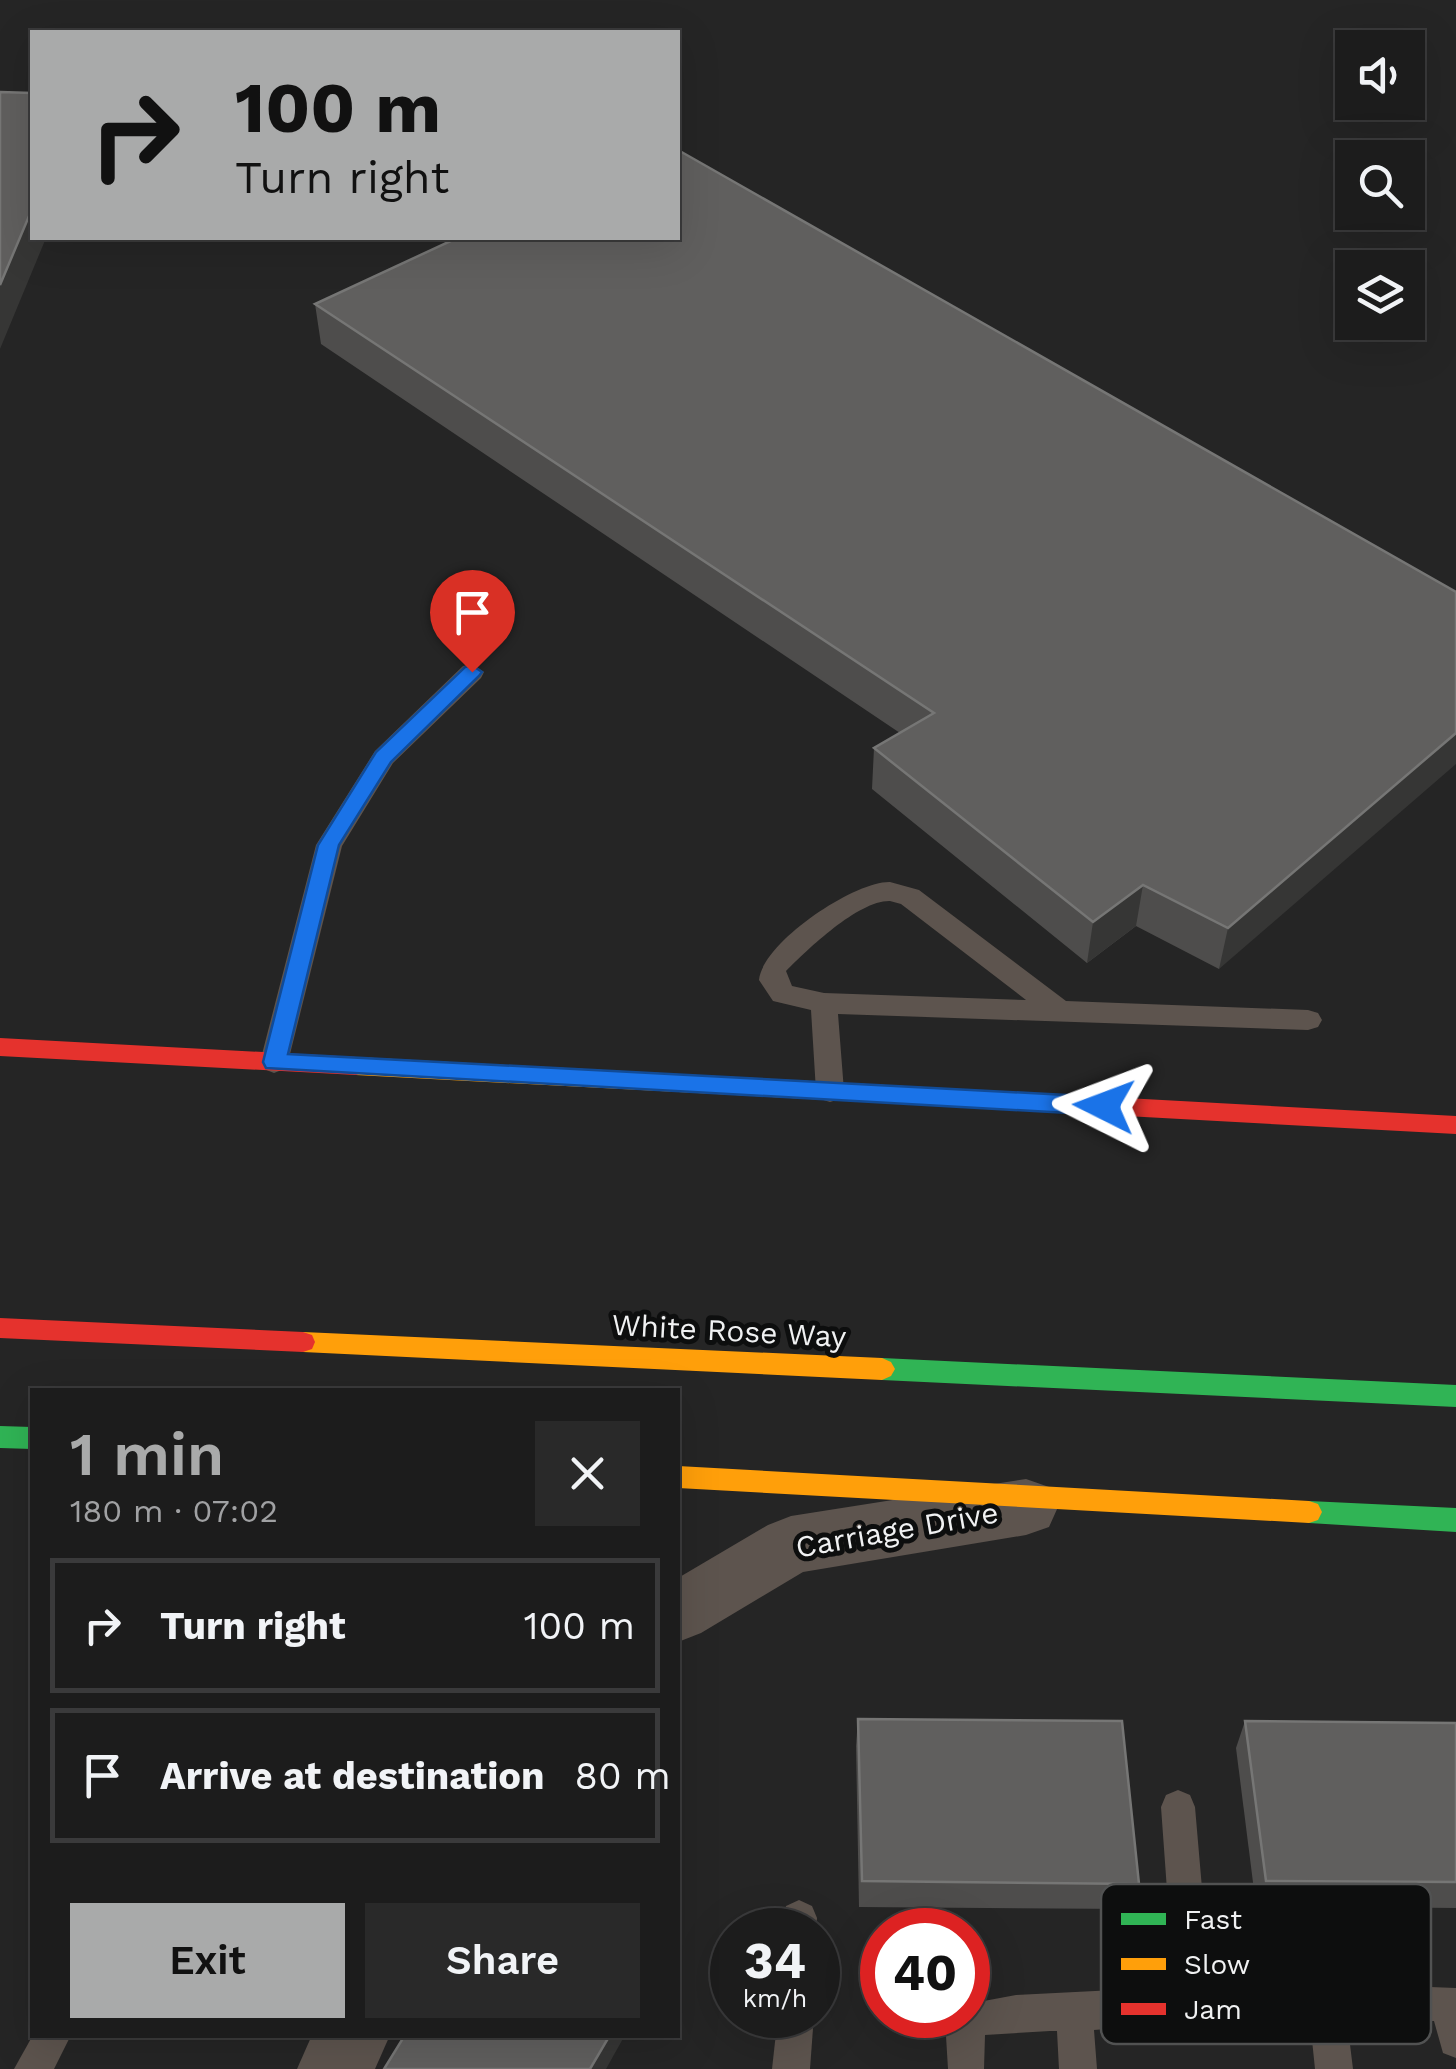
<!DOCTYPE html>
<meta charset="utf-8">
<style>
:root{--surface:#1c1c1c;--page:#292929;--text:#f1f3f6;--muted:#a0a1a3;--line:#3a3a3b;--accent:#a9aaaa}
body{margin:0;font-family:"Work Sans",sans-serif;background:var(--page);color:var(--text);height:100vh;display:flex;flex-direction:column;font-size:38px;white-space:nowrap}
*{box-sizing:border-box;margin:0}
p{font-size:32px;color:var(--muted)}
.icon{flex:none;width:55px;height:55px;fill:none;stroke:currentColor;stroke-width:2;stroke-linecap:round;stroke-linejoin:round}
.map{position:relative;flex:1;overflow:hidden}
.side{position:absolute;left:30px;top:1388px;width:650px;height:650px;display:flex;flex-direction:column;background:var(--surface);border-radius:0px;box-shadow:0 10px 40px #0002,0 0 0 2px var(--line)}
.side>*{flex:none}
.top-card{position:absolute;left:30px;top:30px;width:650px;height:210px;border-radius:0px;box-shadow:0 10px 40px #0002,0 0 0 2px var(--line);background:#a9aaaa;color:#111;overflow:hidden}
.fabs{position:absolute;left:1335px;top:30px;display:grid;gap:20px}
.fabs a{display:grid;place-items:center;width:90px;height:90px;border-radius:0px;background:var(--surface);box-shadow:0 10px 40px #0002,0 0 0 2px var(--line);font-size:50px}
.speed{position:absolute;left:710px;top:1908px;display:flex;gap:20px;font-size:50px;font-weight:700;text-align:center}
.speed>*{display:grid;place-content:center;width:130px;height:130px;border-radius:50%;background:var(--surface);box-shadow:0 10px 40px #0002,0 0 0 2px var(--line);line-height:1}
.speed small{font-size:25px;font-weight:400}
.speed .limit{border:15px solid #d22;background:#fff;color:#111}
.pin{position:absolute;display:grid;place-items:center;width:85px;height:85px;color:#fff;margin:-102px -42px;border-radius:50% 50% 50% 0;rotate:-45deg;box-shadow:0 0 10px #0007}
.pin .icon{rotate:45deg}
.me{position:absolute;width:110px;margin:-55px;rotate:273deg;stroke-linejoin:round;filter:drop-shadow(0 0 8px #0008)}
.turn{display:flex;align-items:center;gap:35px;height:210px;padding:0 40px;font-size:45px}
.turn .icon{width:130px;height:130px;stroke-width:2.5}
.turn b{display:block;font-size:70px;line-height:85px}
.round{display:grid;place-items:center;flex:none;width:105px;height:105px;border-radius:0px;background:var(--page)}
.head{display:flex;align-items:center;justify-content:space-between;height:170px;padding:0 40px}
h1{font-size:60px;font-weight:600;line-height:75px;color:var(--accent)}
.button{display:flex;gap:20px;margin-top:auto;padding:20px 40px}
.button a{flex:1;height:115px;border-radius:0px;background:var(--accent);color:#111;font-size:40px;font-weight:600;line-height:115px;text-align:center}
.button a+a{background:var(--page);color:var(--text)}
ul{padding:0;list-style:none}
li{display:flex;align-items:center;gap:30px;height:135px;margin:0 20px 15px;padding:0 20px;border:5px solid var(--line);border-radius:0px}
li div{flex:1}
li b{display:block;font-size:38px}
li em{font-style:normal}
.map>svg:first-child{display:block}
.lines{fill:none;stroke-linecap:round;stroke-linejoin:round}
.lane{fill:#5d544e;fill-rule:evenodd}
.street{fill:#5d544e;fill-rule:evenodd}
.fast{fill:#30b455;fill-rule:evenodd}
.slow{fill:#ff9f0a;fill-rule:evenodd}
.jam{fill:#e5322d;fill-rule:evenodd}
.wall{fill:#4e4d4c}
.shaded-wall{fill:#363635}
.building{fill:#605f5e;stroke:#767675;stroke-width:2.5}
.route{fill:#1a73e8;stroke:#114b97;stroke-width:2.5}
.labels{text-anchor:middle;stroke-width:10;stroke-linejoin:round;paint-order:stroke}
.street-label{font-size:30px;fill:#f0f1f2;stroke:#0d0e0e}
.key{fill:#0d0e0e;stroke:#515252;stroke-width:2.5}
.key-label{font-size:28px;fill:#f0f1f2}
</style>
<div class="map">
<svg width="1456" height="2069" viewBox="0 0 1456 2069">
<rect width="100%" height="100%" fill="#252525"/>
<g class="lines">
<g class="lane">
<polygon points="472,664 484,672 481,678 393,763 342,846 288,1062 284,1069 274,1073 264,1069 260,1062 316,845 375,751 463,666"/>
<path d="M 890,882 L 919,890 L 1066,1001 L 1308,1010 L 1318,1013 L 1322,1020 L 1318,1027 L 1308,1030 L 838,1014 L 844,1091 L 840,1099 L 830,1102 L 820,1099 L 816,1091 L 811,1010 L 773,1001 L 759,980 C 762,943 854,881 890,882 ZM 890,901 L 901,904 L 1026,1000 L 824,993 L 792,986 L 786,971 C 808,949 859,900 890,901 Z"/>
<polygon points="1178,1790 1190,1795 1195,1807 1211,1993 1201,2015 1179,2023 1094,2030 1097,2069 1059,2069 1057,2031 1050,2031 985,2035 984,2069 948,2069 946,2036 954,2015 968,2015 968,2005 973,2003 1016,1995 1174,1987 1161,1807 1166,1795"/>
<polygon points="799,1900 812,1906 817,1918 816,1930 780,1930 786,1906"/>
<polygon points="1326,1983 1456,1988 1456,2058 1443,2053 1434,2021 1347,2020 1353,2069 1315,2069 1308,2001 1313,1988"/>
<polygon points="778,2015 814,2015 810,2069 772,2069"/>
<polygon points="33,2035 71,2035 54,2069 14,2069"/>
</g>
<g class="street">
<polygon points="1026,1479 1049,1487 1058,1507 1049,1527 1026,1535 803,1572 701,1633 678,1642 678,1578 768,1525 791,1516"/>
<polygon points="312,2035 390,2035 375,2069 297,2069"/>
</g>
<g class="fast">
<polygon points="882,1358 1456,1385 1456,1407 882,1380 873,1376 869,1369 873,1362"/>
<polygon points="0,1426 32,1427 32,1449 0,1448"/>
<polygon points="1309,1501 1456,1508 1456,1532 1309,1523 1300,1520 1296,1512 1300,1504"/>
</g>
<g class="slow">
<polygon points="356,1057 923,1087 931,1090 934,1096 931,1102 923,1105 356,1075 348,1072 345,1066 348,1060"/>
<polygon points="303,1332 882,1358 891,1362 895,1369 891,1376 882,1380 303,1352 294,1349 291,1342 294,1335"/>
<polygon points="678,1466 1309,1501 1318,1504 1322,1512 1318,1520 1309,1523 678,1488"/>
</g>
<g class="jam">
<polygon points="0,1038 356,1057 364,1060 367,1066 364,1072 356,1075 0,1056"/>
<polygon points="923,1087 1456,1116 1456,1134 923,1105 915,1102 912,1096 915,1090"/>
<polygon points="0,1318 303,1332 312,1335 315,1342 312,1349 303,1352 0,1338"/>
</g>
</g>
<g class="wall">
<polygon points="315,304 1456,592 1219,969 1136,926 1087,963 872,789 874,748 900,733 321,344"/>
<polygon points="858,1719 1139,1884 1131,1909 859,1907 856,1746"/>
<polygon points="1245,1721 1456,1723 1456,1908 1256,1906 1236,1748"/>
</g>
<g class="shaded-wall">
<polygon points="32,209 32,238 46,238 0,349 0,285"/>
<polygon points="1456,733 1456,764 1219,969 1228,928"/>
<polygon points="1143,885 1136,926 1087,963 1093,922"/>
<polygon points="610,2035 625,2035 606,2069 590,2069"/>
</g>
<g class="building">
<polygon points="0,92 32,93 32,209 0,285"/>
<polygon points="678,150 1456,592 1456,733 1228,928 1143,885 1093,922 874,748 934,713 315,304 457,238 678,238"/>
<polygon points="858,1719 1122,1721 1139,1884 862,1881"/>
<polygon points="1245,1721 1456,1723 1456,1882 1266,1881"/>
<polygon points="405,2035 610,2035 590,2069 384,2069"/>
</g>
<polygon class="route" points="472,665 482,672 479,676 391,762 339,845 288,1054 1104,1097 1112,1100 1116,1106 1112,1112 1104,1115 266,1068 263,1062 318,845 376,752 465,667"/>
<g class="labels">
<g class="street-label">
<text transform="translate(729 1331) rotate(3)" y="10">White Rose Way</text>
<text transform="translate(897 1530) rotate(-10)" y="10">Carriage Drive</text>
</g>
</g>
<rect x="1101" y="1884" width="330" height="160" rx="15" class="key"/>
<rect x="1121" y="1913" width="45" height="12" fill="#30b455"/>
<rect x="1121" y="1958" width="45" height="12" fill="#ff9f0a"/>
<rect x="1121" y="2003" width="45" height="12" fill="#e5322d"/>
<g class="key-label">
<text x="1184" y="1929">Fast</text>
<text x="1184" y="1974">Slow</text>
<text x="1184" y="2019">Jam</text>
</g>
</svg>
<div class="fabs">
<a><svg class="icon" aria-label="sound" viewBox="0 0 24 24"><path d="M4 9h4l5-4v14l-5-4H4zM17 9q2 3 0 6"/></svg></a>
<a><svg class="icon" aria-label="search" viewBox="0 0 24 24"><circle cx="10" cy="10" r="6"/><path d="M15 15l6 6"/></svg></a>
<a><svg class="icon" aria-label="layers" viewBox="0 0 24 24"><path d="M12 4l9 5-9 5-9-5zM3 14l9 5 9-5"/></svg></a>
</div>
<div class="speed"><div>34<small>km/h</small></div><div class="limit">40</div></div>
<div class="pin" style="left:472px;top:672px;background:#d93025"><svg class="icon" aria-label="arrive" viewBox="0 0 24 24"><path d="M6 21V4h12l-3 4 3 4H6"/></svg></div>
<svg class="me" style="left:1104px;top:1106px" viewBox="-20 -20 40 40"><path d="M0-17L14 15 0 8-14 15z" fill="#1a73e8" stroke="#fff" stroke-width="4"/></svg>
<div class="top-card">
<div class="turn"><svg class="icon" aria-label="right" viewBox="0 0 24 24"><path d="M7 20v-9h11M14 6l5 5-5 5"/></svg><div><b>100 m</b>Turn right</div></div>
</div>
<section class="side">
<div class="head"><div><h1>1 min</h1><p>180 m · 07:02</p></div><a class="round"><svg class="icon" aria-label="close" viewBox="0 0 24 24"><path d="M6 6l12 12M18 6L6 18"/></svg></a></div>
<ul>
<li><svg class="icon" aria-label="right" viewBox="0 0 24 24"><path d="M7 20v-9h11M14 6l5 5-5 5"/></svg><div><b>Turn right</b></div><em>100 m</em></li>
<li><svg class="icon" aria-label="arrive" viewBox="0 0 24 24"><path d="M6 21V4h12l-3 4 3 4H6"/></svg><div><b>Arrive at destination</b></div><em>80 m</em></li>
</ul>
<div class="button"><a>Exit</a><a>Share</a></div>
</section>
</div>
